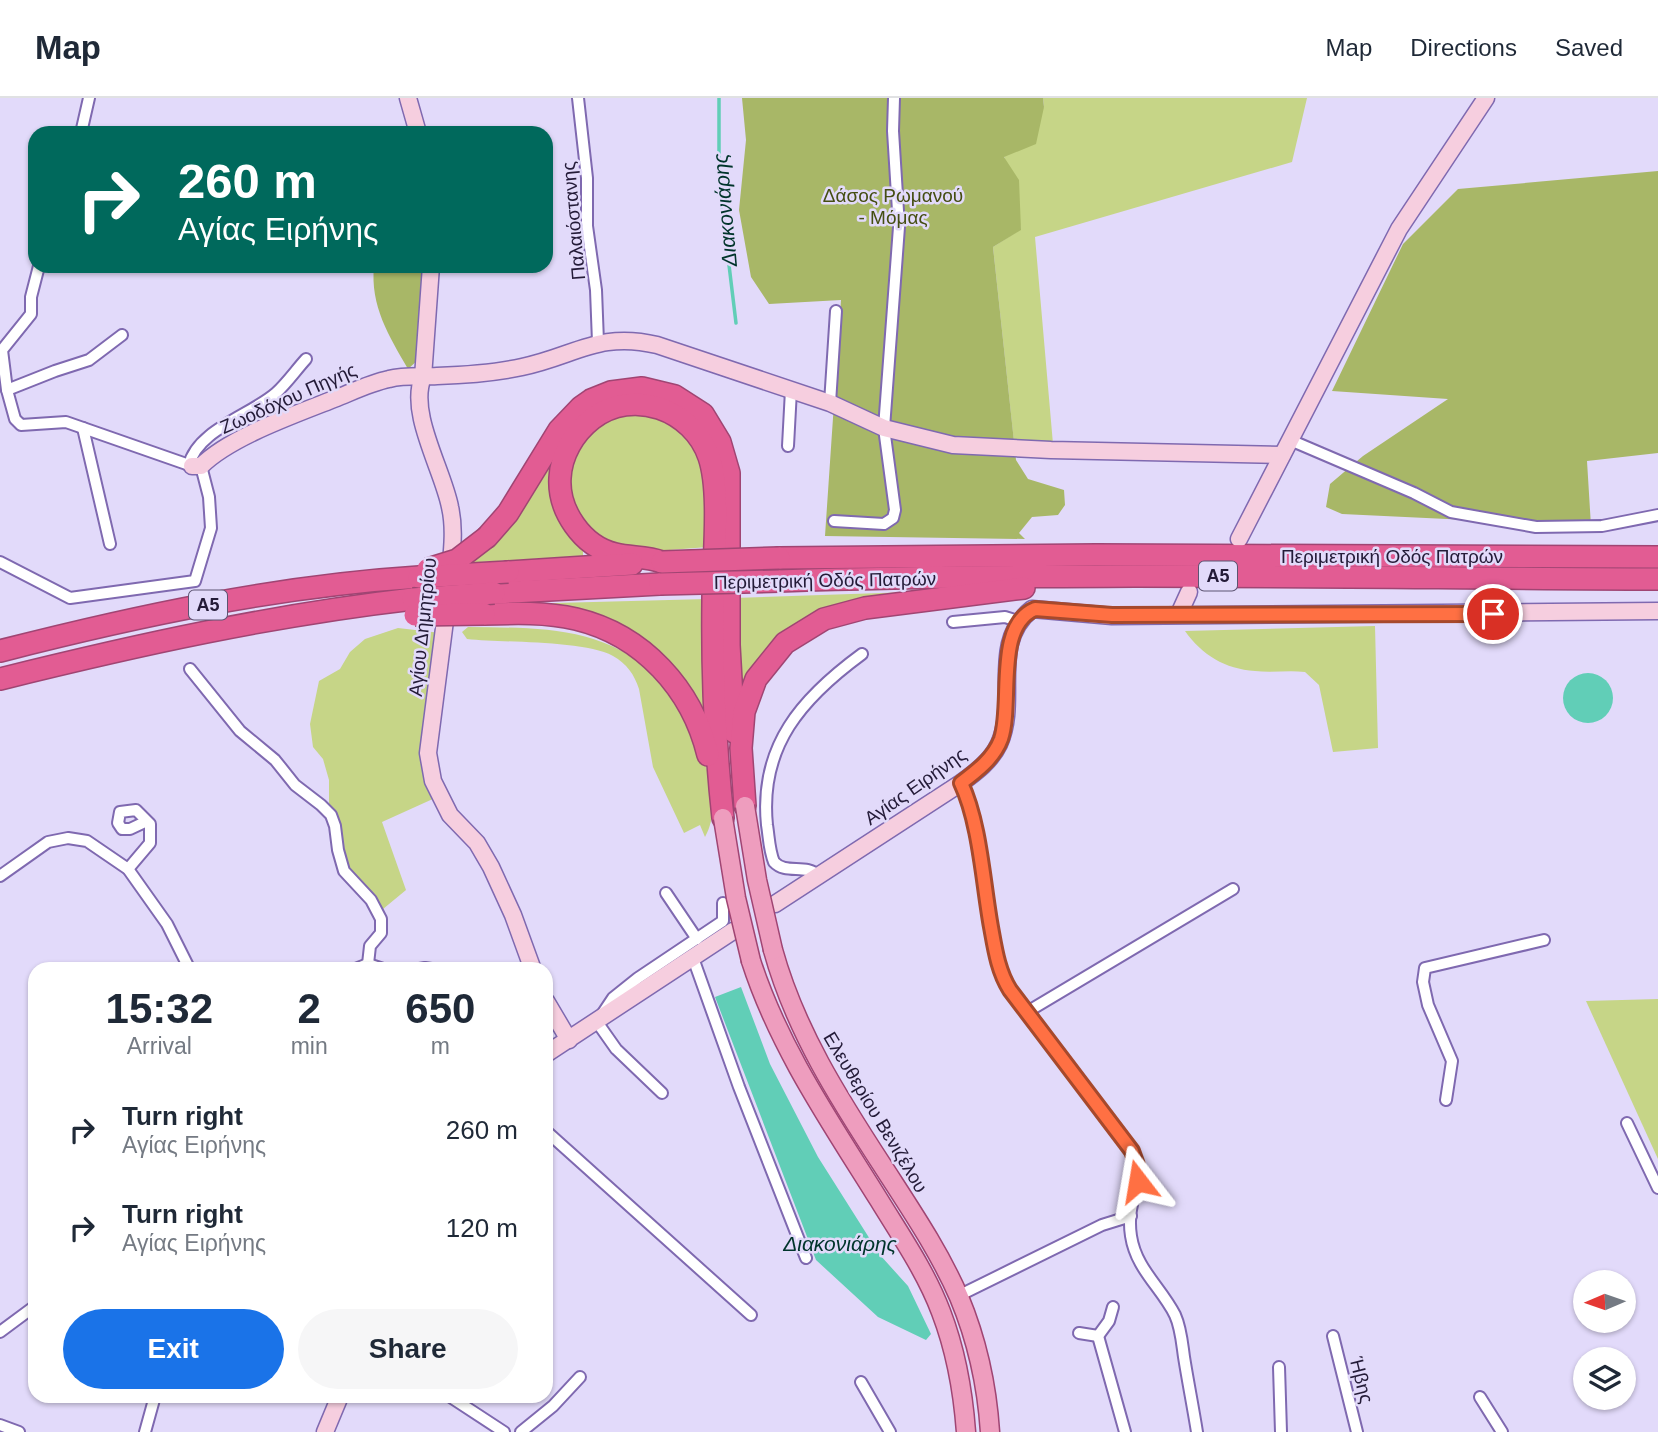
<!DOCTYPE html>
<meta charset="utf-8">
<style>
:root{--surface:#fff;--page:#f6f6f7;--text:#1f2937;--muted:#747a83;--line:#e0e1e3;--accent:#1a73e8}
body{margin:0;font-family:Helvetica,sans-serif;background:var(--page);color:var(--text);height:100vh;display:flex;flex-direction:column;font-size:26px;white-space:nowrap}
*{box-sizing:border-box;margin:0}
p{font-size:23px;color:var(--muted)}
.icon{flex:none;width:38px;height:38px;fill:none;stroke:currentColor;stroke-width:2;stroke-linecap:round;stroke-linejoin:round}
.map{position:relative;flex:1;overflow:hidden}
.details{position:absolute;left:28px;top:864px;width:525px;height:441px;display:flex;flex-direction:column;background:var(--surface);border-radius:21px;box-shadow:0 2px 5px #0004}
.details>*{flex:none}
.top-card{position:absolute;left:28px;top:28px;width:525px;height:147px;border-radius:21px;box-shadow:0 2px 5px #0004;background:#00695c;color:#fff;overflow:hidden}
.needle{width:46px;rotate:268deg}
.tools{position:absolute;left:1573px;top:1172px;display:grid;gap:14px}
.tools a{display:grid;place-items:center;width:63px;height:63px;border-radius:50%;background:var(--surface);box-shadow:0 2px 5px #0004;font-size:35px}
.pin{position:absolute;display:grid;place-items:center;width:60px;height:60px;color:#fff;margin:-30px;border:4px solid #fff;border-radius:50%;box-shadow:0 2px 7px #0007}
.me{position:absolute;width:77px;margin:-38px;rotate:346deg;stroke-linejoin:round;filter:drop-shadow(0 0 5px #0008)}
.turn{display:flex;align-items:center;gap:24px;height:147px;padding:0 35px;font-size:32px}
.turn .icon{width:91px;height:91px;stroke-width:2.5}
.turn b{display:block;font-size:49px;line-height:60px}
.eta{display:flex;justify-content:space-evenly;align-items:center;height:119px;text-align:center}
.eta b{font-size:42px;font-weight:800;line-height:49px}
.primary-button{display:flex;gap:14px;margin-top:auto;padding:14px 35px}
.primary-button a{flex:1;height:80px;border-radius:42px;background:var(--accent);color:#fff;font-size:28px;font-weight:800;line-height:80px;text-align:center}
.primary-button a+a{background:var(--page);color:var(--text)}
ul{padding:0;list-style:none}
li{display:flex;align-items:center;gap:21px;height:98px;padding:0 35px}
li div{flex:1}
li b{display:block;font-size:26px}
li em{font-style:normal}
header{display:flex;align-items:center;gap:42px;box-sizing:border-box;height:98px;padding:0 35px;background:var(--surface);border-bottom:2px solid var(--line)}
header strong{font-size:33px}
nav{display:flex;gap:38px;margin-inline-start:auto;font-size:24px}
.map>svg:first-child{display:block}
.green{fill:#c6d587}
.forest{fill:#a8b767}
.water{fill:#61ceb7}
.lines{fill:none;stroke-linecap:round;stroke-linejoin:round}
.stream{stroke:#61ceb7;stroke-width:3.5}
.street-casing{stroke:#7f69b0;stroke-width:14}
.secondary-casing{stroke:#7f69b0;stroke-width:19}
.primary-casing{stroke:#a04573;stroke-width:21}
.highway-casing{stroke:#a04573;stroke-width:24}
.street{stroke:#fff;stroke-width:10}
.secondary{stroke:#f6cedf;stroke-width:16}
.primary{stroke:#ee9dbe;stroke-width:18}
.highway{stroke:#e25c93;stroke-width:21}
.primary-bridge-casing{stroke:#a04573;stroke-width:21;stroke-linecap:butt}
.highway-bridge-casing{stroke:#a04573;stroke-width:24;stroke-linecap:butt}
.primary-bridge{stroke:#ee9dbe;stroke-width:18}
.highway-bridge{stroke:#e25c93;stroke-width:21}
.route-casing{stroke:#a6492c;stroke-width:18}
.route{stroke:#ff7043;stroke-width:12}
.labels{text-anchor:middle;stroke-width:5;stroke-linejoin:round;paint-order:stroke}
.shield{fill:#e2dafa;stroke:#5d5472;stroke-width:2}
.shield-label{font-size:18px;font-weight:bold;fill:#241b38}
.park-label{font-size:19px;fill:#454e12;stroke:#e2dafa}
.street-label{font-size:19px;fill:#241b38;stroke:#e2dafa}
.water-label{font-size:21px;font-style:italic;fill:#00342b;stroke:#e2dafa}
</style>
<header>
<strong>Map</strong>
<nav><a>Map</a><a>Directions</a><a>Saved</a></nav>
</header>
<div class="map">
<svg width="1658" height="1334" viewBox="0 0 1658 1334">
<rect width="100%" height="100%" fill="#e2dafa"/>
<g class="green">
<polygon points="1043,0 1307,0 1292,64 1035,139 1053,346 1014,344 993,149 1021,131 1004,58 1044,9"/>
<polygon points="638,313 676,326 704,364 708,449 644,454 597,441 570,404 568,371 586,336 604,321"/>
<polygon points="558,349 583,451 583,458 463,465"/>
<polygon points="941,493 834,509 741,601 734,500"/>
<path d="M 707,501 L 709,631 C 701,615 694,597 684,582 C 668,557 640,535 613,523 L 475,507 Z"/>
<path d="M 1375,528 L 1378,650 L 1333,654 L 1319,587 L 1305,574 C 1288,572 1272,575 1255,573 C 1225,571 1202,557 1185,533 Z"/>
<path d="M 468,529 C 534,530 602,527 653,576 C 659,582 667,588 671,595 C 682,611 689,631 697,648 C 711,675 720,712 705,739 L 700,727 L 684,735 L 653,669 L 639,591 C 634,576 627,566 613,558 C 583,542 504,545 467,541 L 462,534 Z"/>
<polygon points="398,530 441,535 429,621 435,700 382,724 406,792 383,811 349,776 339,732 329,706 329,682 323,661 313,649 310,626 319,583 340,571 350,554 365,541"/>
<polygon points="1658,901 1658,1061 1586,903"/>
</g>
<g class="forest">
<polygon points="742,0 1043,0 1044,9 1036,46 1004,59 1019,82 1021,132 993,149 1016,362 1028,381 1064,392 1065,407 1058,417 1032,419 1019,435 1025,441 825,438 841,202 769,206 751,179 739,112 746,42"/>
<polygon points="1658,73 1658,355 1587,363 1591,428 1342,416 1326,409 1330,386 1363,358 1448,301 1332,293 1403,146 1458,91"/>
<path d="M 374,168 L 426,168 L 419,261 L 408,271 C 389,238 370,208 374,168 Z"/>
</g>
<g class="water">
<circle cx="1588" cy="600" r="25"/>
<polygon points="741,889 770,966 818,1059 880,1157 908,1188 931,1236 926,1242 878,1219 816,1162 715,899"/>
</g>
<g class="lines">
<polyline class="stream" points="719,0 719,84 736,225"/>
<defs>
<g id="street">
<polyline points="578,0 587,80 587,128 596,192 598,244"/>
<polyline points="81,35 89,0"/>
<polyline points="39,168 31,199 31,216 2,252 7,292 15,321 21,327 66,324 192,368"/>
<polyline points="7,292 55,273 89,262 122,237"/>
<polyline points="830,305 836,213"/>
<polyline points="83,330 110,446"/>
<polyline points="1290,342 1414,395 1451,414 1536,429 1602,428 1658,417"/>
<polyline points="788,348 791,292"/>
<path d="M 189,367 C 197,332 251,317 276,295 C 287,285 296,272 306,261"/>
<polyline points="834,423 884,426 893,420 895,412 884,330 899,129 893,33 894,0"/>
<polyline points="0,464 70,500 195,483 211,430 209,399 201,368"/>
<polyline points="953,524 1005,519 1021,524"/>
<polyline points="190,571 240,633 275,662 295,687 321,707 331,717 335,728 338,752 344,773 371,802 381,821 381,835 370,848 368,866"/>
<path d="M 961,685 L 972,716 L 994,846 L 1003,879 L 1010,892 L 1120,1036 C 1156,1084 1124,1092 1131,1138 C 1136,1171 1161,1189 1175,1217 C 1181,1230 1182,1245 1184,1259 C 1188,1284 1193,1309 1197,1334"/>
<polyline points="128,771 150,745 150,726 136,712 120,714 118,725 122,731 130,731 147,723"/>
<polyline points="0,778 48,744 68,740 87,743 128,771 167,826 190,872"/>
<path d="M 819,778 C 806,765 786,777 774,764 C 769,752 769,739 767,727 C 759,648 802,600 862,556"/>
<polyline points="666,795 697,841"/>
<polyline points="693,860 739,989 806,1160"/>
<polyline points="368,866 386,872"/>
<polyline points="353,872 368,866"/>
<polyline points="414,872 425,870 438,872"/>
<polyline points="1027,914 1233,791"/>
<polyline points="662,995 616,951 597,924 613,900 638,880 723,823 723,805"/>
<polyline points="1446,1002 1452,963 1428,907 1423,884 1425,870 1544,842"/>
<polyline points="1627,1025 1658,1090"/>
<polyline points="546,1033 751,1217"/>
<polyline points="958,1198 1102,1127 1131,1118"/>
<polyline points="0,1234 35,1208"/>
<polyline points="1079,1235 1098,1238"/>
<polyline points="1098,1238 1125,1334"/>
<polyline points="1098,1238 1109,1223 1113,1209"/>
<polyline points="1333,1238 1357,1334"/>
<polyline points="1279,1269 1281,1334"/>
<polyline points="861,1284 890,1334"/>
<polyline points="449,1298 504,1334"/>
<polyline points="1480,1299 1502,1334"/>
<polyline points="0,1327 19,1334"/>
<polyline points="145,1334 155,1298"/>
<polyline points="521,1334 553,1308 580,1279"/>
</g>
<g id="secondary">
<polyline points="408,0 418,35"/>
<path d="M 431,168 L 423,279 C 408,315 443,372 450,409 C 455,431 452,453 450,475"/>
<path d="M 192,368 L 201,368 C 230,339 294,317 334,301 C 352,294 370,285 389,281 C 404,277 422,279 437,278 C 466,277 495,275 522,269 C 575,258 599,233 657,247 L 830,305 L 884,330 L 953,347 L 1051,352 L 1282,357"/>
<polyline points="1239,441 1399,131 1486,0"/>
<polyline points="447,507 428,655 433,683 450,717 477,745 491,769 513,817 533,872"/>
<polyline points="1179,516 1189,494"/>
<path d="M 775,806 L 961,685 C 976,674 991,663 999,646 C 1019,602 989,545 1032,511 L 1112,518 L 1658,513"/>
<polyline points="546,903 569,942"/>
<polyline points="546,956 733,833"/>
<polyline points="325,1334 340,1298"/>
</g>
<g id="primary">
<path d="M 773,852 C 795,932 839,1001 884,1070 C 911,1112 939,1153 959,1199 C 977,1242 987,1288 990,1334"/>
<path d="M 751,863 C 779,950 831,1025 879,1102 C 901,1138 926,1174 941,1214 C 956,1253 963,1293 966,1334"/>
</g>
<g id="highway">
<polyline points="487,439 508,415 559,332 581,309 591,302 611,294 642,290 675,298 703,316 720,344 729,375 729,547 734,634"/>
<polyline points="779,460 1096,457 1658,459"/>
<path d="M 662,464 C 646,458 631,460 615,456 C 582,448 558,412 560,380 C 561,357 574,335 592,321 C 633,289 693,312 709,359 C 721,394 713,463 713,502 C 712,575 715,647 723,720"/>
<polyline points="508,474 632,466"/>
<path d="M 779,483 C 1072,474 1365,480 1658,481"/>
<polyline points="494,495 660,486"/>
<path d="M 484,516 C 515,515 546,514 576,521 C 643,537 692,591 708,657"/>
<path d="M 0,553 C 137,518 277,488 419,479"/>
<path d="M 0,581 C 137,547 273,517 413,501"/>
<polyline points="745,708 741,650 744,614 756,581 785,545 824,521 865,510 1024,490"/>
</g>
</defs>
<use href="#street" class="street-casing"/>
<use href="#secondary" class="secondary-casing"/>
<use href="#primary" class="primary-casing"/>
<use href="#highway" class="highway-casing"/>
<use href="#street" class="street"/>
<use href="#secondary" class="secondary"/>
<use href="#primary" class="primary"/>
<use href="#highway" class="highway"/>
<defs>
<g id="primary-bridge">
<polyline points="745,708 757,782 773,852"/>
<polyline points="723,720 736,800 751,863"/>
</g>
<g id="highway-bridge">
<polyline points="662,464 779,460"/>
<polyline points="428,471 457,462 487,439"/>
<polyline points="419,479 508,474"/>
<polyline points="660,486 779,483"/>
<polyline points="413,501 494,495"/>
<polyline points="415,517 484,516"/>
</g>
</defs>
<use href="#primary-bridge" class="primary-bridge-casing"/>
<use href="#highway-bridge" class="highway-bridge-casing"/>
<use href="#primary-bridge" class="primary-bridge"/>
<use href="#highway-bridge" class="highway-bridge"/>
</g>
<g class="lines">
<defs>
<path id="route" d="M 1138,1083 L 1137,1067 L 1132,1053 L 1010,892 C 998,873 995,851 991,829 C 983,785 980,725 961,685 C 977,673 994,660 1001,641 C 1013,606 994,528 1035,511 L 1112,517 L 1493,516"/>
</defs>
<use href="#route" class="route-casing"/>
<use href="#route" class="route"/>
</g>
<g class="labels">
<g class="shield">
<rect x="1199" y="463.5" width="38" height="29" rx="5"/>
<rect x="189" y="492.5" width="38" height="29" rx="5"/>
</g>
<g class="shield-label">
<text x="1218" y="484">Α5</text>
<text x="208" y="513">Α5</text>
</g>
<g class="park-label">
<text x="893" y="104">Δάσος Ρωμανού<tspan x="893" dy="22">- Μόμας</tspan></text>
</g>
<g class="street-label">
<text transform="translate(573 123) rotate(-95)" y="7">Παλαιόστανης</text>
<text transform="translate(288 300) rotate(-24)" y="7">Ζωοδόχου Πηγής</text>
<text x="1392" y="465">Περιμετρική Οδός Πατρών</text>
<text transform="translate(825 482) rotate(-1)" y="7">Περιμετρική Οδός Πατρών</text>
<text transform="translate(422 529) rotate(-84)" y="7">Αγίου Δημητρίου</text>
<text transform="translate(915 688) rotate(-35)" y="7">Αγίας Ειρήνης</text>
<text transform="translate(876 1014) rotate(59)" y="7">Ελευθερίου Βενιζέλου</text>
<text transform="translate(1362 1282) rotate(76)" y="7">Ήβης</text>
</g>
<g class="water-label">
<text transform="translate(725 112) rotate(-95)" y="7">Διακονιάρης</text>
<text x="840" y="1153">Διακονιάρης</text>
</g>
</g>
</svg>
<div class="tools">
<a><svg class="needle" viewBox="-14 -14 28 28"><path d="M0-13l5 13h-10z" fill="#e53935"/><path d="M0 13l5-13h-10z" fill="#747a83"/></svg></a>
<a><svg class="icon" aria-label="layers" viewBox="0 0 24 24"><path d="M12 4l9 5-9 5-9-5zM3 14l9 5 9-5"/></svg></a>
</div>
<div class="pin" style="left:1493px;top:516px;background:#d93025"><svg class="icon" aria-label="arrive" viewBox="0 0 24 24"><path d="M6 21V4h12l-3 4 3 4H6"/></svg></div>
<svg class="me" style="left:1138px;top:1083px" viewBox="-20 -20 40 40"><path d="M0-17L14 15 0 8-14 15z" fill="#ff7043" stroke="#fff" stroke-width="4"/></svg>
<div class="top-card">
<div class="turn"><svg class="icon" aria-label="right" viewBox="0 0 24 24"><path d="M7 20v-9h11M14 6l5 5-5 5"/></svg><div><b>260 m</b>Αγίας Ειρήνης</div></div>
</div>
<section class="details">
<div class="eta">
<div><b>15:32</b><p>Arrival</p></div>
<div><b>2</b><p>min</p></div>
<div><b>650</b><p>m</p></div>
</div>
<ul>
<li><svg class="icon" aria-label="right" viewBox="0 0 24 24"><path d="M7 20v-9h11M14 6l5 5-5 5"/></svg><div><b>Turn right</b><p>Αγίας Ειρήνης</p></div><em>260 m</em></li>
<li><svg class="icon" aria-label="right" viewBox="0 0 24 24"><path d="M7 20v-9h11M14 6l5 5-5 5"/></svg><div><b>Turn right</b><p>Αγίας Ειρήνης</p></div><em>120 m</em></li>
</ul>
<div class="primary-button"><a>Exit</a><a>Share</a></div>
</section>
</div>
